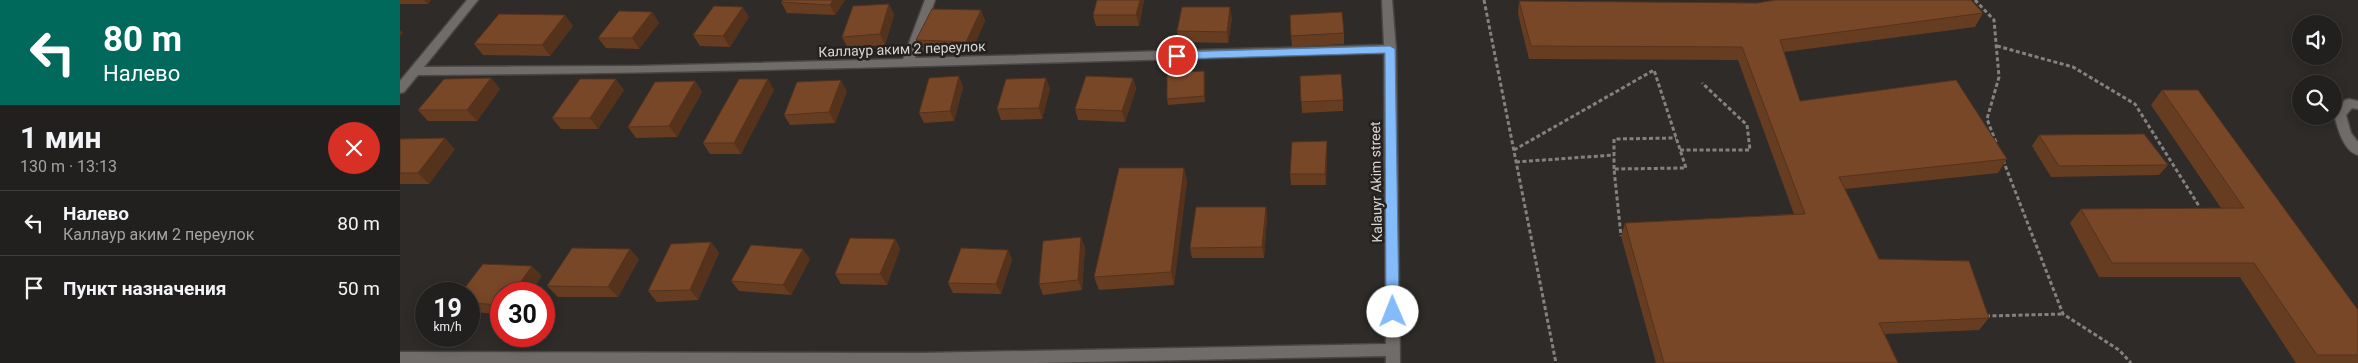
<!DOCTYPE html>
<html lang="ru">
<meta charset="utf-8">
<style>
:root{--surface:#22201e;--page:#2a2827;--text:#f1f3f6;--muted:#a2a3a4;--line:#3f3e3c}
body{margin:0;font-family:Roboto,sans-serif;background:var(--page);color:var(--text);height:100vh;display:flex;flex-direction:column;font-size:19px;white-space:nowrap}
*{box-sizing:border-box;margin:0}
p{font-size:16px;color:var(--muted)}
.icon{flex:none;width:28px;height:28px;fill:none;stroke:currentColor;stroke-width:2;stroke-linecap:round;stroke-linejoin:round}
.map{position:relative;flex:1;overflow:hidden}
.drawer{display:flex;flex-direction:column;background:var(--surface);width:400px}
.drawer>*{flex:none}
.hud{background:#00695c;color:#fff;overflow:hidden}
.controls{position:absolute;left:1892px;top:15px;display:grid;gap:10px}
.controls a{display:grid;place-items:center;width:50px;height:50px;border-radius:50%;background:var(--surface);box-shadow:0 2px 12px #0003,0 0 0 1px var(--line);font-size:25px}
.speed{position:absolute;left:15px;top:282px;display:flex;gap:10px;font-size:25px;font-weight:700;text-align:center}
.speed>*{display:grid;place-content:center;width:65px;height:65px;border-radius:50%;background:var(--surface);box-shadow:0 2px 12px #0003,0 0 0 1px var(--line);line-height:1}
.speed small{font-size:12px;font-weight:400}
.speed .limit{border:8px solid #d22;background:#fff;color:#111}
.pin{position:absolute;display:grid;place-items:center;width:42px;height:42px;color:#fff;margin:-21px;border:2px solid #fff;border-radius:50%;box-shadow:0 1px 5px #0007}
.me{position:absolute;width:55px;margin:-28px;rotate:359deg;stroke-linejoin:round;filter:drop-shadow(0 0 4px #0008)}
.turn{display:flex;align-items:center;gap:18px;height:105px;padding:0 20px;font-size:22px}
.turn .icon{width:65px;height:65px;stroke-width:2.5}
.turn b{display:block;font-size:35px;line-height:42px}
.round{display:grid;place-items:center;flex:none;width:52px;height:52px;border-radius:26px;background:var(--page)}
.overview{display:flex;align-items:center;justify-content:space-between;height:85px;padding:0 20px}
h1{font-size:30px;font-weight:700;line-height:38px}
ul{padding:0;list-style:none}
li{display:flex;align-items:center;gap:15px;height:65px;padding:0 20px;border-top:1px solid var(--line)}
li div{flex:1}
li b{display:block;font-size:19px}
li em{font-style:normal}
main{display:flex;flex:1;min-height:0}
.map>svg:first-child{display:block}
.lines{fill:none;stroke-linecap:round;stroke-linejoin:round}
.minor-casing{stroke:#494644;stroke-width:3}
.path{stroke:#84817f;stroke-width:3;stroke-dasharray:4 2.5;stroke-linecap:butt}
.minor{fill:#706c69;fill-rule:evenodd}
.wall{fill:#673d22}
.shaded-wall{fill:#54321c}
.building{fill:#784728;stroke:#54321c}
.route{fill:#84bcfb;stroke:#567aa3}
.labels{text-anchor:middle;stroke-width:5;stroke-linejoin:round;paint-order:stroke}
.street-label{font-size:14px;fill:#d9d6d5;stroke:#24211f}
</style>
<main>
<section class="drawer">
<div class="hud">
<div class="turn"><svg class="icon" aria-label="left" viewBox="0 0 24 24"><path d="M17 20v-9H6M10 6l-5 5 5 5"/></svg><div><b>80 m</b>Налево</div></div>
</div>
<div class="overview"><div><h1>1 мин</h1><p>130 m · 13:13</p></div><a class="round" style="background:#d93025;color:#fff"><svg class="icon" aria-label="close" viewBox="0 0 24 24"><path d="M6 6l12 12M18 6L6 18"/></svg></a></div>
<ul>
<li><svg class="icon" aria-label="left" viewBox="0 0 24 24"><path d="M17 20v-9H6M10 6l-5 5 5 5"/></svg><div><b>Налево</b><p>Каллаур аким 2 переулок</p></div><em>80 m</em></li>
<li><svg class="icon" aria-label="arrive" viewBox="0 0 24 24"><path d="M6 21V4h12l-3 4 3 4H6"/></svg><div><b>Пункт назначения</b></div><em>50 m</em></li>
</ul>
</section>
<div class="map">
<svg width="1958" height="363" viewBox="0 0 1958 363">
<rect width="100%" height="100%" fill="#2e2b28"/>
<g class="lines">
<defs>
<g id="minor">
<path d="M 67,0 L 78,0 L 24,67 L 236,66 L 503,59 L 525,0 L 535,0 L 515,58 L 984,45 L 982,0 L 992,0 L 996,49 L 1000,363 L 986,363 L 986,356 L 635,363 L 0,363 L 0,352 L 521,353 L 986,344 L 984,53 C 661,62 341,73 18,75 L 4,92 L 0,93 L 0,81 Z"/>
<path d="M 1949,99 L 1958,101 L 1958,109 L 1952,108 L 1946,115 L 1951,133 L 1958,142 L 1958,155 C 1943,151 1938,128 1934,115 L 1945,100 Z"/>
</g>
</defs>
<use href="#minor" class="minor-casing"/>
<g class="path">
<polyline points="1084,0 1156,363"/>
<polyline points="1575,0 1594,20 1599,77 1587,119 1597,145"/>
<polyline points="1597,46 1673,67 1735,104 1799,206"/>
<polyline points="1114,150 1254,70 1286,168 1214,169 1221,236"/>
<polyline points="1280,150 1350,150 1347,125 1302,83"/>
<polyline points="1603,160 1663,314 1719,350 1731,363"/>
<polyline points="1116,162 1214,155"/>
<polyline points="1214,169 1214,139 1276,138"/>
<polyline points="1586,316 1663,314"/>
</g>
<use href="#minor" class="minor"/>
</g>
<g class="wall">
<polygon points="0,0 31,0 28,4 0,4"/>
<polygon points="445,0 435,15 387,13 381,2"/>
<polygon points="744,0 739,26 696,26 693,15"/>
<polygon points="1119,1 1583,13 1575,27 1384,52 1400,101 1607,159 1598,173 1445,189 1479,259 1589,318 1579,330 1485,334 1498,363 1256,363 1221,236 1225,223 1394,214 1338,60 1129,59 1118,14"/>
<polygon points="489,4 494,15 485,45 448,48 442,37"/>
<polygon points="581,10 585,21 571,53 521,51 516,40"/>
<polygon points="252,12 259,23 239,49 206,48 198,38"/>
<polygon points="165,15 173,26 150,56 83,55 74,44"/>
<polygon points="349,17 330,47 300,46 293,35"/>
<polygon points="832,18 828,43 779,42 777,31"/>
<polygon points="944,33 944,44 892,47 891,36"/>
<polygon points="900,76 943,100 943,111 902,113"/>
<polygon points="805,77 805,102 768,105 767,99"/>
<polygon points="91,78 100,89 77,121 28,121 18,110"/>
<polygon points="646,78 650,89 642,119 601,120 597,109"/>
<polygon points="733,78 736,89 725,122 678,120 675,109"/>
<polygon points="295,81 302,92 277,137 236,138 228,127"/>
<polygon points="563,87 554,121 524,123 519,113"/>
<polygon points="224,90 198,129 161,129 152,118"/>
<polygon points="374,90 341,154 310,154 303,143"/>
<polygon points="1762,90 1958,310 1958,363 1896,363 1840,277 1699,277 1670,223 1681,209 1821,208 1751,105"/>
<polygon points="447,91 435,123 390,125 384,115"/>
<polygon points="1639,135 1768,165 1759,175 1651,177 1632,146"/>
<polygon points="0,139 55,149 29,184 0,184"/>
<polygon points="927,141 927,152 926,185 891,185 890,174"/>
<polygon points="784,168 787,181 774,285 699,290 694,277"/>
<polygon points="866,207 867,217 864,258 792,258 790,248"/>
<polygon points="495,239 500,249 487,285 441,284 435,274"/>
<polygon points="311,242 319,253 298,300 257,302 248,291"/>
<polygon points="685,247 682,290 643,295 639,284"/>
<polygon points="608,250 612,260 601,294 553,293 548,283"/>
<polygon points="239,259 218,297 158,297 147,286"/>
<polygon points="410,259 391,295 339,291 331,281"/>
<polygon points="142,276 101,294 101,314 69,312 69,294"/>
</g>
<g class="shaded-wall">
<polygon points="24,0 31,0 28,4"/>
<polygon points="433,0 445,0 435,15 430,5"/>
<polygon points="740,0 744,0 739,26 736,15"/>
<polygon points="489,4 494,15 485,45 480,34"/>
<polygon points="343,7 349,17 330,47 323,36"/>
<polygon points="830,7 832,18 828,43 827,32"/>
<polygon points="581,10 585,21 571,53 566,42"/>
<polygon points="252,12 259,23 239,49 232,38"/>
<polygon points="165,15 173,26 150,56 142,45"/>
<polygon points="0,30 3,33 0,36"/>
<polygon points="804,71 805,77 805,102 804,96"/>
<polygon points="559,76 563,87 554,121 550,111"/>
<polygon points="91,78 100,89 77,121 67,110"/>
<polygon points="646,78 650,89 642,119 639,108"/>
<polygon points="733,78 736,89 725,122 722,111"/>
<polygon points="216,79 224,90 198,129 190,118"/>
<polygon points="368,79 374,90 341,154 334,143"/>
<polygon points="441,80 447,91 435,123 429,112"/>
<polygon points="295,81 302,92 277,137 269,126"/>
<polygon points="45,138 55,149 29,184 18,173"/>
<polygon points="927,141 927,152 926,185 925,174"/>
<polygon points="784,168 787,181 774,285 771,272"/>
<polygon points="866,207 867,217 864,258 862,247"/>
<polygon points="681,237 685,247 682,290 678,280"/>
<polygon points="495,239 500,249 487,285 480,274"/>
<polygon points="311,242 319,253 298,300 290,290"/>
<polygon points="230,249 239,259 218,297 208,287"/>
<polygon points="403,249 410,259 391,295 383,285"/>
<polygon points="608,250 612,260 601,294 596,284"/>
<polygon points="132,266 142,276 130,294 112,294"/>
</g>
<g class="building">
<polygon points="383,0 433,0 430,5 381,2"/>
<polygon points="697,0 740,0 736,15 693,15"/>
<polygon points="1375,0 1571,0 1583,13 1380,40 1400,101 1556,80 1607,159 1439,177 1479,259 1569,261 1589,318 1479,323 1498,363 1264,363 1225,223 1405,214 1342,47 1131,46 1119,1 1357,3"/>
<polygon points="489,4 480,34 442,37 453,6"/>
<polygon points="314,6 343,7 323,36 293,35"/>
<polygon points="782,7 830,7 827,32 777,31"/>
<polygon points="532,9 581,10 566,42 516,40"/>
<polygon points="219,11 252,12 232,38 198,38"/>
<polygon points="942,12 944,33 891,36 890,15"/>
<polygon points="99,14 165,15 142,45 74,44"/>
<polygon points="804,71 804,96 767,99 767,73"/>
<polygon points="941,74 943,100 901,102 900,76"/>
<polygon points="559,76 550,111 519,113 529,78"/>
<polygon points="686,76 733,78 722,111 675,109"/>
<polygon points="91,78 67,110 18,110 44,79"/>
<polygon points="646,78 639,108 597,109 606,79"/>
<polygon points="180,79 216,79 190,118 152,118"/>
<polygon points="339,79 368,79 334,143 303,143"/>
<polygon points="441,80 429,112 384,115 397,82"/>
<polygon points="295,81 269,126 228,127 255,82"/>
<polygon points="1762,90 1798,90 1958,310 1958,355 1917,355 1854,263 1712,263 1681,209 1844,208"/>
<polygon points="1744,134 1768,165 1659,166 1639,135"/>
<polygon points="45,138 18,173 0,173 0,139"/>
<polygon points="927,141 925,174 890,174 892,142"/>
<polygon points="719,168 784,168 771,272 694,277"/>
<polygon points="796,207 866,207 862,247 790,248"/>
<polygon points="681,237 678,280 639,284 643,241"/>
<polygon points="450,238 495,239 480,274 435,274"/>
<polygon points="311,242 290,290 248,291 271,244"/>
<polygon points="351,245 403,249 383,285 331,281"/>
<polygon points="172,248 230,249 208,287 147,286"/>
<polygon points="561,248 608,250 596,284 548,283"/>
<polygon points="83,264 132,266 112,294 101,294 101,305 69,303 69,294 60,294"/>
</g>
<polygon class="route" points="990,46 995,49 999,312 997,316 988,316 986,312 985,53 777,59 772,56 777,52"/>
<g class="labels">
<g class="street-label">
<text transform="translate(502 49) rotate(-2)" y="5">Каллаур аким 2 переулок</text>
<text transform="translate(976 182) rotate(-91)" y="5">Kalauyr Akim street</text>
</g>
</g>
</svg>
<div class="controls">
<a><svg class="icon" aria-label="sound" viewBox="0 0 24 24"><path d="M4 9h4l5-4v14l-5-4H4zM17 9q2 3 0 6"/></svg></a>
<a><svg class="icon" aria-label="search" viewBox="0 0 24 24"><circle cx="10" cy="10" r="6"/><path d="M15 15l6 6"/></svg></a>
</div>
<div class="speed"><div>19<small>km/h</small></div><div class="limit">30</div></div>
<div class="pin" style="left:777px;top:56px;background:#d93025"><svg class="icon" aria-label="arrive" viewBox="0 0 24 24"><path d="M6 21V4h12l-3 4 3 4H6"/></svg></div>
<svg class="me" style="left:993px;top:312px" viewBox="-20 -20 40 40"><circle r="19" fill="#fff"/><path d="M0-13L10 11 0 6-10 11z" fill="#84bcfb"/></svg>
</div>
</main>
